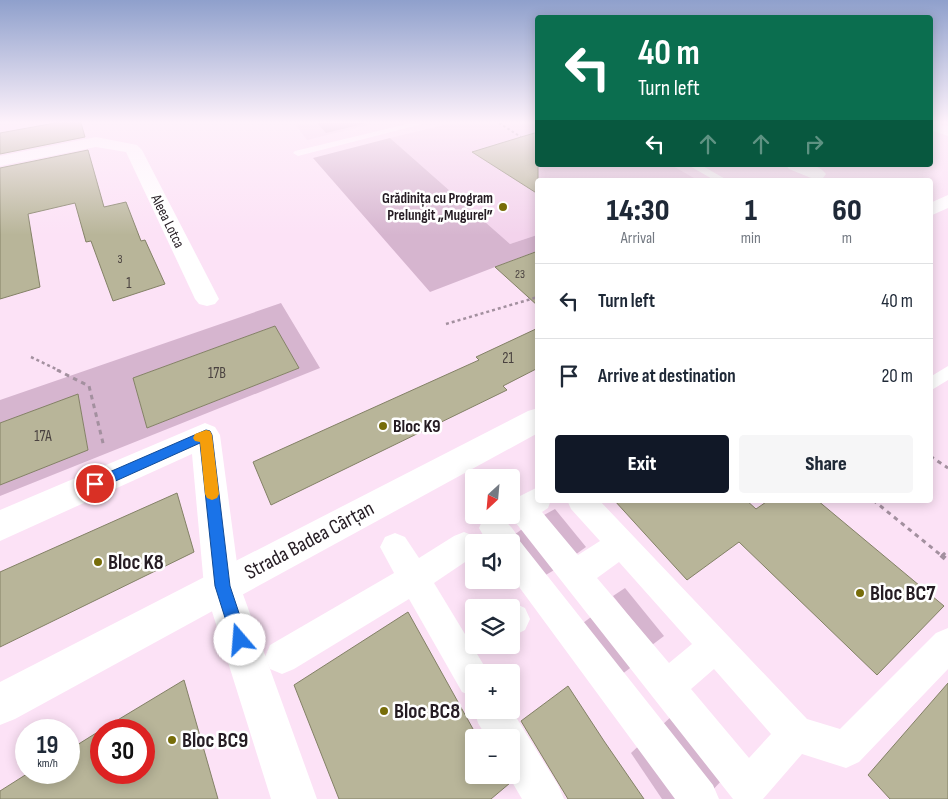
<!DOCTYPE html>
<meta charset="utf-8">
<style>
:root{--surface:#fff;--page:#f6f6f7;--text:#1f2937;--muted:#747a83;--line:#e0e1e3;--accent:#111827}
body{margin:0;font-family:"Sofia Sans Condensed",sans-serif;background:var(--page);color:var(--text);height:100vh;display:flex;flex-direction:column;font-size:19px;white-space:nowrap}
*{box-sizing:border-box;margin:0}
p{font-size:16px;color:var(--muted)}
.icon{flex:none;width:28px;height:28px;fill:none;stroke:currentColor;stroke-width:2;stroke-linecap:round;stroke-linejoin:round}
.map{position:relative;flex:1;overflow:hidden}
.side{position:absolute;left:535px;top:178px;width:398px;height:325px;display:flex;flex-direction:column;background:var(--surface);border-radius:5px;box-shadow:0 2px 12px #0003}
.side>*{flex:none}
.top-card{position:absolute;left:535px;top:15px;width:398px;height:152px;border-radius:5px;box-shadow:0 2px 12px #0003;background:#0b6e4f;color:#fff;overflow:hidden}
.needle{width:32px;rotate:206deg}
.tools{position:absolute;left:465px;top:469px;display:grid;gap:10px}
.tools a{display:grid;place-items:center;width:55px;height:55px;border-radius:5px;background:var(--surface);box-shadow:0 2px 12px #0003;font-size:25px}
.speed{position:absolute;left:15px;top:719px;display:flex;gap:10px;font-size:25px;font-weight:700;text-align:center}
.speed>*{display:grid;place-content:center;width:65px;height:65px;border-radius:50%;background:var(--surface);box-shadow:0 2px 12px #0003;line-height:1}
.speed small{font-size:12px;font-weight:400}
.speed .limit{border:8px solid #d22;background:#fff;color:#111}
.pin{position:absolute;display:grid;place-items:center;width:42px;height:42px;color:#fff;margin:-21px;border:2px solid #fff;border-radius:50%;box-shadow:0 1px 5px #0007}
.me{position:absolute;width:55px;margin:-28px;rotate:342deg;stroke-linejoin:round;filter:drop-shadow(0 0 4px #0008)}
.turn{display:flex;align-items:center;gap:18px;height:105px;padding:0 20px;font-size:22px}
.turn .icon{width:65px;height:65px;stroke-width:2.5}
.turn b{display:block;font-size:35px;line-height:42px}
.lanes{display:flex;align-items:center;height:48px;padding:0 20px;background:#0003;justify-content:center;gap:25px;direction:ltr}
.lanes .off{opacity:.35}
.eta{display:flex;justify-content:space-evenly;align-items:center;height:85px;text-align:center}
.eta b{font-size:30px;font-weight:800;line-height:35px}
.primary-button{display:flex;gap:10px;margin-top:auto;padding:10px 20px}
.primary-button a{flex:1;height:58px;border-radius:5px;background:var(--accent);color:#fff;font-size:20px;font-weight:800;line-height:58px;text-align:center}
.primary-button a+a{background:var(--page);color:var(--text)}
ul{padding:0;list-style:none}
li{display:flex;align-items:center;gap:15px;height:75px;padding:0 20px;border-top:1px solid var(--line)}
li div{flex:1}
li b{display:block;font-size:19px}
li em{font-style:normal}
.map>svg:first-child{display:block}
.built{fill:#f3d3ec}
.green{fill:#d6b5cf;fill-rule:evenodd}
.building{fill:#b8b599;stroke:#838166}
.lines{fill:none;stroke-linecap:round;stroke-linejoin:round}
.path-far3{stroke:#a3909f;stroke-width:2;stroke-dasharray:2.5 2.5;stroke-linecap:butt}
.path-far2{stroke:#a3909f;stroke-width:2.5;stroke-dasharray:3 3;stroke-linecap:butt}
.path-far1{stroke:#a3909f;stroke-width:3;stroke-dasharray:4.5 4.5;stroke-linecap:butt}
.path{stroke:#a3909f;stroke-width:4.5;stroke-dasharray:5.5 5.5;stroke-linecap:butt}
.service{fill:#fff;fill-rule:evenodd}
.pedestrian{fill:#fff;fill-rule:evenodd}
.minor{fill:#fff;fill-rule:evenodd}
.tertiary{fill:#fff;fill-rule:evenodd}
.route{fill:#1a73e8;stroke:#114b97}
.slow{fill:#f59e0b}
.poi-dot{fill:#776d09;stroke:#fff;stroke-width:2}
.labels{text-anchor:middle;stroke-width:5;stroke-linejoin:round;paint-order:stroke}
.far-number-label{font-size:12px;fill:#4a4240}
.far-poi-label{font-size:15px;font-weight:bold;fill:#251c23;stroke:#fff;text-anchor:end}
.far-street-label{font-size:15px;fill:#251c23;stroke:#fff}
.number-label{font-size:15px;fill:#4a4240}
.poi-label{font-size:18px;font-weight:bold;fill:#251c23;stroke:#fff;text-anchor:start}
.near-street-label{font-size:21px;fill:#251c23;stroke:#fff}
.near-poi-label{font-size:21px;font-weight:bold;fill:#251c23;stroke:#fff;text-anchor:start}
</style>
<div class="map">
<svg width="948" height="799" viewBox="0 0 948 799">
<rect width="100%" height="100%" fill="#fce2f6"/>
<g class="built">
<polygon points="294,123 376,123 307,140"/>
<polygon points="452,123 537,123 538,165 671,165 694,178 688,180 538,180 537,235 510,244 390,138"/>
</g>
<g class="green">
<polygon points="317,123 367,123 326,133"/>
<polygon points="390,138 510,244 537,235 537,251 430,292 313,158"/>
<path d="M 281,303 L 320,368 L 0,496 L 0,485 L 88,449 L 78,395 L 0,423 L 0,400 ZM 275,326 L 299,368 L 147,428 L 133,378 Z"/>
<polygon points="555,509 586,547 575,555 544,515"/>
<polygon points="525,527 556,569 544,576 514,535"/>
<polygon points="625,588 664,636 652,645 613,596"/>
<polygon points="595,614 634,665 621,675 583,623"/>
<polygon points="673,715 722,780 710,793 661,726"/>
<polygon points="644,741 685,799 662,799 631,753"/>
</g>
<g class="building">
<polygon points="55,123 81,123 85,137 0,154 0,133"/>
<polygon points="538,132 538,194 472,152 521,137"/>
<polygon points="88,150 104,207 126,202 141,241 145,240 165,284 113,301 91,241 86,242 75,203 28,214 40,287 0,299 0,168"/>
<polygon points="538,251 538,306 495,267"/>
<polygon points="275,326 299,368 147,428 133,378"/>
<polygon points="538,328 538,368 503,386 507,390 271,505 253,462 479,360 476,357"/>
<polygon points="78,394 88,450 0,485 0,423"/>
<polygon points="177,493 194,552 0,647 0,572"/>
<polygon points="614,500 746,500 756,509 769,500 817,500 944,606 877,675 739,542 687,580"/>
<polygon points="408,612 478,738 474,738 474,775 506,775 510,783 491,799 339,799 294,685"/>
<polygon points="184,680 218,799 0,799 0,791 30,772 69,772 69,750 101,730 101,772 144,772 144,730 101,730"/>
<polygon points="948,683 948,799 890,799 868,775"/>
<polygon points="568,686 604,741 644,799 568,799 521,721"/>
</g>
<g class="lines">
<polyline class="path-far3" points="499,123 521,137"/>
<g class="path-far2">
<polyline points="446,324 538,297"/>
<polyline points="31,357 60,371"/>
</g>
<g class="path-far1">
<polyline points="57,370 89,386 104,447"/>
<polyline points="930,456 948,468"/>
<polyline points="873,500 942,556"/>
<polyline points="942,556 948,550"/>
</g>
<polyline class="path" points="941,555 948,561"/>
<g class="service">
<polygon points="411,123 426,123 298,156 293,153 295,151"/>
<polygon points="688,165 701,165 727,180 714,180"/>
<polygon points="948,366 948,380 930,391 930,377"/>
</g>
<g class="pedestrian">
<path d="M 538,487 L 538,500 L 551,500 L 548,508 L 542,512 L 578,555 L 600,541 L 571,509 L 567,500 L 599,500 L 807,719 L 840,729 L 936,633 L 948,628 L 948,669 L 859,762 L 846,768 L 802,754 L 763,799 L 733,799 L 512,518 L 512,500 ZM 619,562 L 692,644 L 669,663 L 597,578 ZM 714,669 L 771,734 L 749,758 L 691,689 Z"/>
<path d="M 494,515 C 506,520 514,528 519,540 L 713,785 L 719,799 L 675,799 L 511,576 L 511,542 L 487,542 L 479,528 L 483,519 Z"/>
<polygon points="464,532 474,536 477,542 474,542 474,556 434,583 488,672 474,672 474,697 462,692 409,599 294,669 282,674 270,669 265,657 270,645 394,573 380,547 385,537 395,533 405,537 419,558 454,536"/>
<polygon points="514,603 525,608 530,619 525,630 511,637 511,608 503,608"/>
<polygon points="474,709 511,709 558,785 564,799 522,799 508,775 511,775 511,738 487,738 478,723"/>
</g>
<g class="minor">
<polygon points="96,137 137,145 142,150 219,299 215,304 207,306 199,304 195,299 126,152 96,147 0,166 0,156"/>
<path d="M 786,165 C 799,165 818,162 826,174 L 823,178 L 817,179 L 811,178 L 789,169 Z"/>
<polygon points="205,423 215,427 220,435 240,586 317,799 271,799 204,586 192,454 0,541 0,510"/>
</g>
<g class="tertiary">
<polygon points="930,123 948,126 948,136 930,130"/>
<polygon points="948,195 948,208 930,216 930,203"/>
<polygon points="538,408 538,433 15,719 0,725 0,682 528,411"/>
</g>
</g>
<linearGradient id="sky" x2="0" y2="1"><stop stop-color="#8fa0cc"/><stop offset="0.52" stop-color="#fef2fb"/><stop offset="1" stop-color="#fef2fb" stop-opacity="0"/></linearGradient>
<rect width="948" height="235" fill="url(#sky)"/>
<polygon class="route" points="206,430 210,431 212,435 230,586 248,640 246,645 240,647 235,645 232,640 215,586 200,443 100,488 95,490 91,488 89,484 91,480"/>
<polygon class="slow" points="206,430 210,431 212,435 219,494 217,498 212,500 207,498 205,494 200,442 195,441 193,438 195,434"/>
<g class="poi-dot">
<circle cx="503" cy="207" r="5"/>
<circle cx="383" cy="426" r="5"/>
<circle cx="98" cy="562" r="5"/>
<circle cx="860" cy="593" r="5"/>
<circle cx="384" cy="711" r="5"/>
<circle cx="172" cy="740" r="5"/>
</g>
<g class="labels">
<g class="far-number-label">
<text x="120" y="263">3</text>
<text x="520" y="278">23</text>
</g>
<g class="far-poi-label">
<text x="493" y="203">Grădinița cu Program<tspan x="493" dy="17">Prelungit „Mugurel”</tspan></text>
</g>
<g class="far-street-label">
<text transform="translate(168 221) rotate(64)" y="5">Aleea Lotca</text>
</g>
<g class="number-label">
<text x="129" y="288">1</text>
<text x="508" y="363">21</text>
<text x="217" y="378">17B</text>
<text x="43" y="441">17A</text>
</g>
<g class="poi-label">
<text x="393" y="432">Bloc K9</text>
</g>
<g class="near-street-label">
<text transform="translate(309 540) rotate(-28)" y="7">Strada Badea Cârțan</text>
</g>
<g class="near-poi-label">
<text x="108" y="569">Bloc K8</text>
<text x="870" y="600">Bloc BC7</text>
<text x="394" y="718">Bloc BC8</text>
<text x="182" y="747">Bloc BC9</text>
</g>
</g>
</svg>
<div class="tools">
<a><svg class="needle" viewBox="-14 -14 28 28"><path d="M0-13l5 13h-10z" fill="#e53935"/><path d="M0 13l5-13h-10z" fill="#747a83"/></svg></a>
<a><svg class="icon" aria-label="sound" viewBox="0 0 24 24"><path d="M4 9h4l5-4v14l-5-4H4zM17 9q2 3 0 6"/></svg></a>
<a><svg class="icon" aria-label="layers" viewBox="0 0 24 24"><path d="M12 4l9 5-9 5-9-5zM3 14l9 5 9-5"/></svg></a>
<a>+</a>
<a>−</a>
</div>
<div class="speed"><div>19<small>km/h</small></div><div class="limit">30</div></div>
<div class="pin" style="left:95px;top:484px;background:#d93025"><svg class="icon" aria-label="arrive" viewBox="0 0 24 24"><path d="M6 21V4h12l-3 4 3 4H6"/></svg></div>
<svg class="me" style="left:240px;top:640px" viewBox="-20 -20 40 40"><circle r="19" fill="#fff"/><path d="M0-13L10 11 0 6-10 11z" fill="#1a73e8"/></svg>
<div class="top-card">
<div class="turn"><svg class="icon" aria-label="left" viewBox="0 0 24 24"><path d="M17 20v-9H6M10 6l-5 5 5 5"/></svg><div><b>40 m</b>Turn left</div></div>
<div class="lanes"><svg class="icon" aria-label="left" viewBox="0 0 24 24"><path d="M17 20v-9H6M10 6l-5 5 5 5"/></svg><svg class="icon off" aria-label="ahead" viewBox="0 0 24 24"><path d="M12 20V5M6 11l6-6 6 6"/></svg><svg class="icon off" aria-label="ahead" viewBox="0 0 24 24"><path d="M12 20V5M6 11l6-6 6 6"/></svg><svg class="icon off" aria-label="right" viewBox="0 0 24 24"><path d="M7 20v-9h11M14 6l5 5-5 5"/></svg></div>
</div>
<section class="side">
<div class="eta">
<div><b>14:30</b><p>Arrival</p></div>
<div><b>1</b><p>min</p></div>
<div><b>60</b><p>m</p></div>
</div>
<ul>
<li><svg class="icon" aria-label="left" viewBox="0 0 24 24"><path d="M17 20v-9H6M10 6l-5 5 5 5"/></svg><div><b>Turn left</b></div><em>40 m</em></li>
<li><svg class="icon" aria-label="arrive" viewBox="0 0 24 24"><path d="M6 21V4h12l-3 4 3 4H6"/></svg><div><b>Arrive at destination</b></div><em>20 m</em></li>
</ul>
<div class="primary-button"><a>Exit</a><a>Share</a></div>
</section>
</div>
